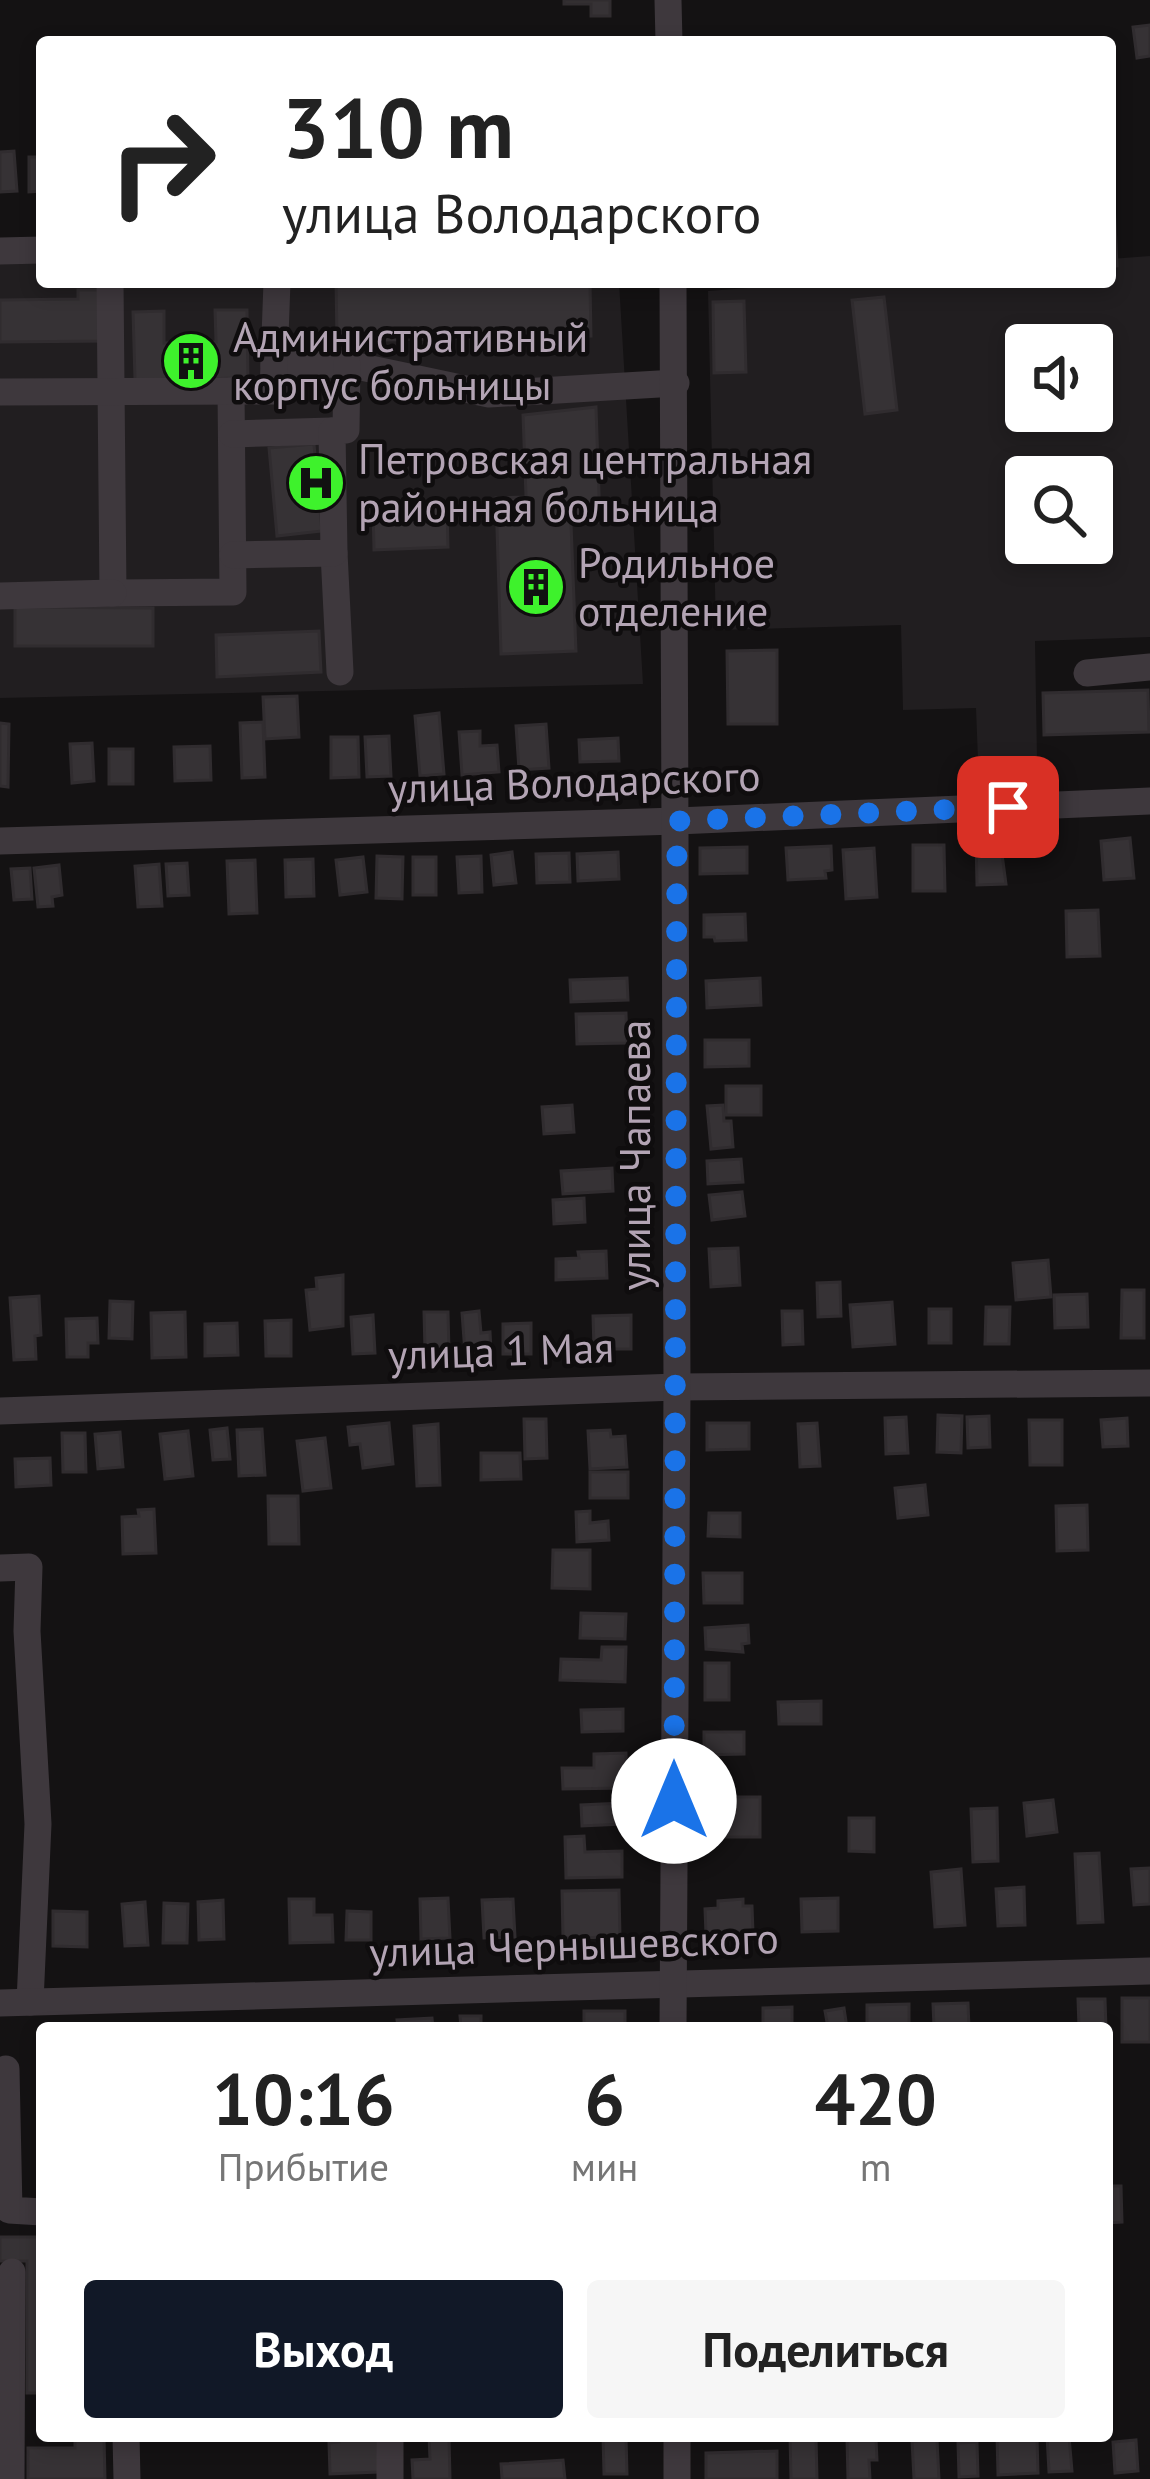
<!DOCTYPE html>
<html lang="ru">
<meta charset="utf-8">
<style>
:root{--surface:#fff;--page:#f6f6f6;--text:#222;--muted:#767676;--accent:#111827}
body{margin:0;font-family:"PT Sans",sans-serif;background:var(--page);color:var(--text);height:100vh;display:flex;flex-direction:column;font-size:45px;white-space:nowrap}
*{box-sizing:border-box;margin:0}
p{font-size:39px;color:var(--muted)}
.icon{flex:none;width:66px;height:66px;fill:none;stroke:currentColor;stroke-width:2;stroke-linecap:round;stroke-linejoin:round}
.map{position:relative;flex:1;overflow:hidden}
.side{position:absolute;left:36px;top:2022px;width:1077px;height:420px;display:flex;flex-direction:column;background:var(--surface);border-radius:12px;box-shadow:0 6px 18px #0003}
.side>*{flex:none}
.banner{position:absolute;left:36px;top:36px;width:1080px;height:252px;border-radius:12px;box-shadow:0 6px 18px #0003;background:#fff;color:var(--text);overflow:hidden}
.tools{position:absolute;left:1005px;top:324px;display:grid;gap:24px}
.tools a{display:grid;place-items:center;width:108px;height:108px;border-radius:12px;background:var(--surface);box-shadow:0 6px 18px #0003;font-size:60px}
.pin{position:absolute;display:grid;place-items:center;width:102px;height:102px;color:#fff;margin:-51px;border-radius:24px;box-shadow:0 6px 18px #0006}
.me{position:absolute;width:132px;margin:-66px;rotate:0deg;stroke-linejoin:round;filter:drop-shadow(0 0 9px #0008)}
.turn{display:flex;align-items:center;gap:42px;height:252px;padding:0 48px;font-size:54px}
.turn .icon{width:156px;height:156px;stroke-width:2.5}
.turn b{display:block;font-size:84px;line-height:102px}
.eta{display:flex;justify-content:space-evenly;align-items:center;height:204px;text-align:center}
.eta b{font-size:72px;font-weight:700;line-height:84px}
.button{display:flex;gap:24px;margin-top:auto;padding:24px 48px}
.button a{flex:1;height:138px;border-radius:12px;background:var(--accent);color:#fff;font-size:48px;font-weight:700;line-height:138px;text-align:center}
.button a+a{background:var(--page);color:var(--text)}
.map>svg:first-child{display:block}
.built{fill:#211e20;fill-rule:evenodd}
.building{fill:#363235;stroke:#302c2f;stroke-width:3}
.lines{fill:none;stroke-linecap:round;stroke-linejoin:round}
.minor{stroke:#3e383d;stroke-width:27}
.route{stroke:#1a73e8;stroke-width:21;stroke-dasharray:0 37.8}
.labels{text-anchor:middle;stroke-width:9;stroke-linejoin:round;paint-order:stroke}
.poi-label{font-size:42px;fill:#b3a4b4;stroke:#0f0d0e;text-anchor:start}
.street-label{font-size:42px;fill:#b3a4b4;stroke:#0f0d0e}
</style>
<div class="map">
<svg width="1150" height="2479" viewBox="0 0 1150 2479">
<rect width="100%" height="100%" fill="#141213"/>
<g class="built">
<path d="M 1150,256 L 1150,637 L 1035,641 L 1037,759 L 978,760 L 976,708 L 903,710 L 901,625 L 716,630 L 708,291 L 824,282 L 1110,282 L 1110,259 ZM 1026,345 L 1092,345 L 1092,411 L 1026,411 ZM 1026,477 L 1092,477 L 1092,543 L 1026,543 Z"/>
<polygon points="0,262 42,262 42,282 619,282 643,684 0,698"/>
</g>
<g class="building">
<polygon points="564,0 610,0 610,16 591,16 591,4 564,4"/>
<polygon points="1150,25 1150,56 1137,58 1133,27"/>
<polygon points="14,151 17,191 0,192 0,152"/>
<polygon points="29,157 42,157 42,191 29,192"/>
<polygon points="1110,202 1114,202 1117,266 1110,267"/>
<polygon points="336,282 590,282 591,336 337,341"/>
<polygon points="78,290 107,290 108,341 0,342 0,300 78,299"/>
<polygon points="884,297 897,410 865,414 852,300"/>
<polygon points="744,301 746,372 714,373 713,302"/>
<polygon points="215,310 247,310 248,378 135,380 133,312 164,311 164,343 216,342"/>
<polygon points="596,407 600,522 571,523 576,651 501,654 496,498 526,497 523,415"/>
<polygon points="314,444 322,531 277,536 269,448"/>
<polygon points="447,507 448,547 374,550 373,510"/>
<polygon points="15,607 153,608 153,646 15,646"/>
<polygon points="319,631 321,672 217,677 216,635"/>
<polygon points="777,650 777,724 728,724 727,651"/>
<polygon points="1148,690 1149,732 1044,735 1043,693"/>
<polygon points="297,696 299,737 265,739 263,697"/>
<polygon points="439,713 444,774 420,776 415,716"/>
<polygon points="263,722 265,777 242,778 240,723"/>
<polygon points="0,723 9,724 8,787 0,786"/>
<polygon points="546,724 549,768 519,770 516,726"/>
<polygon points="480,731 480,746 497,745 499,772 462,775 459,732"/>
<polygon points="389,736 391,776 367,777 365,737"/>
<polygon points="331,737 358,737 359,777 331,778"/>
<polygon points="618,738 619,761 580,762 579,740"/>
<polygon points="92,743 94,781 72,783 70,744"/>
<polygon points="210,746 211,780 175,781 174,747"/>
<rect x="109" y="749" width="24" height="35"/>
<polygon points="1130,838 1134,878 1104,880 1101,841"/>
<polygon points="1000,839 1006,884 977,885 976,840"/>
<polygon points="913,845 944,845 945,891 913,891"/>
<polygon points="831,846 832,870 825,871 826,878 788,880 786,848"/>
<polygon points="747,847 747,873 700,874 700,848"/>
<polygon points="874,848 877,897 846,899 843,850"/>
<polygon points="512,852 516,883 494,885 491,855"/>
<polygon points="618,852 619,879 578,881 577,854"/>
<polygon points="569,853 570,882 537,883 536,854"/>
<polygon points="377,856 403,857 402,899 376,898"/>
<polygon points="481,856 482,892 459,893 457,857"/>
<polygon points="363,857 367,892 340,895 336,860"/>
<rect x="413" y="857" width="23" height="38"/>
<polygon points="313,859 314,896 286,897 285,860"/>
<polygon points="255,860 257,913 229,914 227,861"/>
<polygon points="187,863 189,895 168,896 166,864"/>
<polygon points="159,864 162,906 138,907 135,866"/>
<polygon points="59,865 62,895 52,897 53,906 38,907 34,868"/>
<polygon points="30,868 32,899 14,900 11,869"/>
<polygon points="1098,910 1100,956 1067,957 1066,911"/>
<polygon points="745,914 746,940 715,941 714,937 704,937 704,915"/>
<polygon points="627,978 628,1000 571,1002 570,980"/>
<polygon points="760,978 761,1005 707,1008 706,981"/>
<polygon points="626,1013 627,1043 577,1044 576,1014"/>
<polygon points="705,1040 749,1040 749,1066 705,1067"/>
<rect x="726" y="1086" width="35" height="29"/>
<polygon points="572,1105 574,1132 544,1134 542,1107"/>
<polygon points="723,1105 724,1121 731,1121 733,1147 711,1149 707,1106"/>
<polygon points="741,1159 743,1182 708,1184 707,1161"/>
<polygon points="612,1168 613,1191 563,1194 561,1171"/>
<polygon points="742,1192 745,1216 712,1220 709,1195"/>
<polygon points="584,1198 585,1222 554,1224 553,1200"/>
<polygon points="738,1248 740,1285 711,1287 709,1249"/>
<polygon points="606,1251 607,1278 556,1280 556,1259 579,1258 578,1252"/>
<polygon points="1048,1260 1051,1297 1016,1300 1013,1263"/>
<polygon points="343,1275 343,1326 310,1330 306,1290 317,1289 316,1278"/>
<polygon points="840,1282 841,1316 818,1317 817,1283"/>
<polygon points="1122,1290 1144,1290 1144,1338 1121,1338"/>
<polygon points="1087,1294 1088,1327 1055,1328 1054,1295"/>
<polygon points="39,1296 41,1335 35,1336 36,1359 14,1360 10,1298"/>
<polygon points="110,1301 133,1302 132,1339 109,1338"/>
<polygon points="892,1302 895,1344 853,1347 850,1305"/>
<polygon points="986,1307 1010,1307 1009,1344 985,1344"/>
<rect x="929" y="1309" width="22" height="34"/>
<polygon points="479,1311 481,1333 490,1332 491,1350 465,1353 462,1313"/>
<polygon points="782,1311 802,1311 803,1344 783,1345"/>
<polygon points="185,1312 186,1357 152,1358 151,1313"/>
<polygon points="424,1312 448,1312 449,1350 425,1351"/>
<polygon points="373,1315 375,1353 353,1354 351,1317"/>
<polygon points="631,1315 631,1349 594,1349 593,1316"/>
<polygon points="97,1318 98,1343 88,1343 88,1357 67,1357 66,1319"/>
<polygon points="291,1320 291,1356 266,1356 265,1321"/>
<polygon points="237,1323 238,1355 205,1356 205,1324"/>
<polygon points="531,1323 531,1354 503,1354 503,1324"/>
<polygon points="938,1415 962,1416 961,1453 937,1452"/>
<polygon points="989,1416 990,1447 968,1448 967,1417"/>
<polygon points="906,1417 908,1453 886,1454 885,1418"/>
<polygon points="1127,1418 1128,1446 1103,1447 1101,1420"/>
<polygon points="524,1419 546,1419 547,1458 525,1459"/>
<polygon points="1029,1420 1062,1420 1062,1465 1030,1465"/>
<polygon points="389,1423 393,1464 363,1468 360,1444 350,1445 348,1427"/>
<polygon points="707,1423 749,1423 749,1449 707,1450"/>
<polygon points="817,1423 820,1466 800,1467 798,1424"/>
<polygon points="438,1424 440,1485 417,1486 414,1426"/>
<polygon points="227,1428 230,1459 213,1460 210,1430"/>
<polygon points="262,1429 265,1475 239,1476 237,1430"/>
<polygon points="610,1430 611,1437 625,1436 627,1467 590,1469 588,1431"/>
<polygon points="188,1431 193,1476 165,1479 160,1434"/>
<polygon points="120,1432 123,1467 98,1469 95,1434"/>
<polygon points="62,1433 85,1433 86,1472 63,1472"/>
<polygon points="325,1438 331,1488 303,1491 297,1441"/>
<polygon points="481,1453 520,1453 521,1479 481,1480"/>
<polygon points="50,1458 51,1485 16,1487 15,1459"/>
<rect x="590" y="1472" width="38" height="26"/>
<polygon points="925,1485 928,1515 898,1518 895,1488"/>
<polygon points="268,1496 298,1496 299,1544 269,1544"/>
<polygon points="1087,1505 1088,1550 1057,1551 1056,1506"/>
<polygon points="154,1509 156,1553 123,1554 122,1517 139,1516 138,1510"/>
<polygon points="590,1511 590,1523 608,1521 609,1540 577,1542 576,1512"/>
<polygon points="709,1513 740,1513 740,1537 708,1536"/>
<polygon points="553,1550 590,1550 590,1589 552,1588"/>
<polygon points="703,1573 742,1573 742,1603 704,1603"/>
<polygon points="581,1613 626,1614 625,1639 580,1638"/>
<polygon points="748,1625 749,1643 742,1644 743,1652 706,1649 705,1628"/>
<polygon points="602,1647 626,1647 625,1682 560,1680 561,1659 601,1660"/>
<rect x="705" y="1663" width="24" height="37"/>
<polygon points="821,1701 821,1724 779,1724 778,1702"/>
<polygon points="623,1709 623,1731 582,1732 581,1710"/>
<polygon points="704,1732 744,1732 744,1754 704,1755"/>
<polygon points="626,1753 627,1788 563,1789 562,1768 594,1768 594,1754"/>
<rect x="722" y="1797" width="38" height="40"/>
<polygon points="1053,1800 1057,1832 1027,1836 1024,1803"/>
<polygon points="622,1803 623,1824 582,1826 581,1805"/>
<polygon points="997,1808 998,1861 973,1862 971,1809"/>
<polygon points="849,1818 874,1818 874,1852 849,1851"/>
<polygon points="584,1836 585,1852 622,1851 622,1877 566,1878 565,1837"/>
<polygon points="1099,1853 1103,1922 1078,1923 1075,1854"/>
<polygon points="1150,1868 1150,1904 1134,1905 1131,1869"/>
<polygon points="961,1869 965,1925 935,1927 931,1872"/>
<polygon points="1024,1887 1025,1925 998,1926 996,1889"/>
<polygon points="619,1890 620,1937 563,1938 562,1891"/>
<polygon points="448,1898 450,1938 421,1939 420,1899"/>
<polygon points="838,1898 838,1931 802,1932 801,1899"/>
<polygon points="289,1899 314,1899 314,1915 332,1915 333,1942 290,1943"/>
<polygon points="513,1899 515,1937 484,1938 482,1900"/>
<polygon points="743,1899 743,1906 752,1906 753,1932 706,1935 705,1909 718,1908 718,1901"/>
<polygon points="223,1900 224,1939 199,1940 198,1902"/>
<polygon points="145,1902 148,1945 125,1946 122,1904"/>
<polygon points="164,1903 188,1904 187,1943 163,1943"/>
<polygon points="53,1911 87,1912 87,1947 53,1946"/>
<polygon points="347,1911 371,1912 371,1940 346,1940"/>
<rect x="1122" y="1998" width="28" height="44"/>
<polygon points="1078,1999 1105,1999 1106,2028 1079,2028"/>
<polygon points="968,2003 969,2028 934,2028 933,2004"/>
<polygon points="909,2004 909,2028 867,2028 867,2005"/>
<polygon points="792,2007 792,2028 763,2028 763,2008"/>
<polygon points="844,2008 847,2028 828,2028 825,2011"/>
<rect x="584" y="2011" width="41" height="17"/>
<polygon points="460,2016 481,2016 481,2025 489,2025 490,2028 461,2028"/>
<polygon points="432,2018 433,2028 398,2028 397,2020"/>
<polygon points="1107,2186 1121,2186 1122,2222 1107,2223"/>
<polygon points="0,2237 42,2237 42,2393 27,2393 27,2261 0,2261"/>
<polygon points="75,2436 104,2436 105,2479 28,2479 28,2448 75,2448"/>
<polygon points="339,2436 378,2436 379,2472 330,2474 329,2443 339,2442"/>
<polygon points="429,2436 449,2436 450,2479 413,2479 412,2460 430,2459"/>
<polygon points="603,2436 626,2436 627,2474 604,2474"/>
<polygon points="790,2436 816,2436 817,2479 791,2479"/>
<polygon points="997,2436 1037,2436 1038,2473 998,2475"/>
<polygon points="1047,2436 1069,2436 1072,2471 1049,2472"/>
<polygon points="876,2438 877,2460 869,2460 870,2479 848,2479 847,2439"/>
<polygon points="937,2439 939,2479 914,2479 912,2441"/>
<polygon points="1136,2440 1138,2471 1115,2473 1113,2442"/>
<polygon points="977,2442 978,2476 959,2477 958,2443"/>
<polygon points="777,2451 777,2479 706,2479 706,2453"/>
<polygon points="563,2460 565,2479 502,2479 501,2464"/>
</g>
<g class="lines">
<g class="minor">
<polyline points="668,0 669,42"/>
<polyline points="0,251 42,250"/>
<polyline points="110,282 113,593 233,592 231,391"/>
<polyline points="274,365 347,364 489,394 676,383"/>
<polyline points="0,392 273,391 277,282"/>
<polyline points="232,434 332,431"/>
<polyline points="334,553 340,672"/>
<polyline points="233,555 334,553 332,431 346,430 347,364"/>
<polyline points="0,596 113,593"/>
<polyline points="1087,673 1150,667"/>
<polyline points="0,841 677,821 1150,801"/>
<polyline points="0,1411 677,1387 1150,1383"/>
<polyline points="0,1568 29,1567 27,1631 38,1824 30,2002"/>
<polyline points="0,2003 1150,1971"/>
<polyline points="673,2028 677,1387 673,282"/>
<polyline points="6,2069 9,2210 42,2212"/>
<polyline points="126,2436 127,2479"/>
<polyline points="390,2436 390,2479"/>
<polyline points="677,2436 677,2479"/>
<polyline points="11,2479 12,2272"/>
</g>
</g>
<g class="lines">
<polyline class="route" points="674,1801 677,821 1008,807"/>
</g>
<defs>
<symbol id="building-disc" viewBox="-11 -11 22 22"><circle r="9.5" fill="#3ef22c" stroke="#0f0d0e"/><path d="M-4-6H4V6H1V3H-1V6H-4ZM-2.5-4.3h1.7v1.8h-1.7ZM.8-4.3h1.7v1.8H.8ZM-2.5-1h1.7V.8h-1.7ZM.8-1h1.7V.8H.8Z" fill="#111"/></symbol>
<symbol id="hospital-disc" viewBox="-11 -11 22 22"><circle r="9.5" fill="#3ef22c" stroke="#0f0d0e"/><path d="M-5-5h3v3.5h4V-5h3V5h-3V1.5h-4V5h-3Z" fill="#111"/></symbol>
</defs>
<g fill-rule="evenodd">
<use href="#building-disc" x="158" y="328" width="66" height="66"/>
<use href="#hospital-disc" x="283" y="450" width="66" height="66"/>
<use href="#building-disc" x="503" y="554" width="66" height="66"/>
</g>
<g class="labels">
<g class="poi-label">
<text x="233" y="352">Административный<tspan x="233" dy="48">корпус больницы</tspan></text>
<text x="358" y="474">Петровская центральная<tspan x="358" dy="48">районная больница</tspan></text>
<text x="578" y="578">Родильное<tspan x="578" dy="48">отделение</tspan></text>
</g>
<g class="street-label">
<text transform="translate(574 782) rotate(-2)" y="15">улица Володарского</text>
<text transform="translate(635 1155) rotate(-90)" y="15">улица Чапаева</text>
<text transform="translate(501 1351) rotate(-2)" y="15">улица 1 Мая</text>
<text transform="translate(574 1945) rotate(-2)" y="15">улица Чернышевского</text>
</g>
</g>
</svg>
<div class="tools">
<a><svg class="icon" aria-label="sound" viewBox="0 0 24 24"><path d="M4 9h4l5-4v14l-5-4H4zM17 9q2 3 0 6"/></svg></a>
<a><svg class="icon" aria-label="search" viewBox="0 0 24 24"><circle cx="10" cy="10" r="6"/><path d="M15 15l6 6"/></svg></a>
</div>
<div class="pin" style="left:1008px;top:807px;background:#d93025"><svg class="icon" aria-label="arrive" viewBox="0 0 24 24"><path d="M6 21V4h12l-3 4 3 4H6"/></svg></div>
<svg class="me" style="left:674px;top:1801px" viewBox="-20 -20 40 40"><circle r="19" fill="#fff"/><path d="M0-13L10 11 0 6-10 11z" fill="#1a73e8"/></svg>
<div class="banner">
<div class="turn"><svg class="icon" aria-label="right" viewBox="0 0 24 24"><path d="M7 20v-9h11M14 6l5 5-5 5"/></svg><div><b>310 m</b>улица Володарского</div></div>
</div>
<section class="side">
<div class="eta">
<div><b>10:16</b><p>Прибытие</p></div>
<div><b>6</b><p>мин</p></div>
<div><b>420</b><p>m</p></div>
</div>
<div class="button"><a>Выход</a><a>Поделиться</a></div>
</section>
</div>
